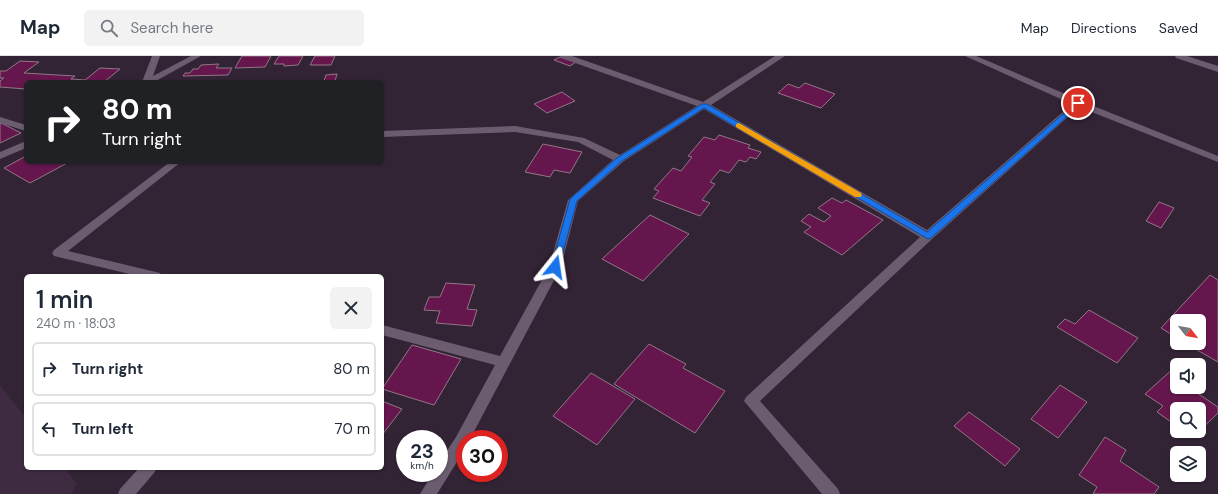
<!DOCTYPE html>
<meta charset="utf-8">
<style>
:root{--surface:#fff;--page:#f2f2f3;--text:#1f2937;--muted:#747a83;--line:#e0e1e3}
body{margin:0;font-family:"DM Sans",sans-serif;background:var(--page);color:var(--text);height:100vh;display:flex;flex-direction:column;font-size:15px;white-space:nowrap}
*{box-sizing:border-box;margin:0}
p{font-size:13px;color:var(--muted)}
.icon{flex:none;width:22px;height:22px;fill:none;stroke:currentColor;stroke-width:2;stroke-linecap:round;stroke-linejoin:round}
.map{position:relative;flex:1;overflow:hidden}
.drawer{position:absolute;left:24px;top:218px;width:360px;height:196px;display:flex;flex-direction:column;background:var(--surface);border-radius:6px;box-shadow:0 1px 3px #0004}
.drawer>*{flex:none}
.hud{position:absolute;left:24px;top:24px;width:360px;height:84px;border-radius:6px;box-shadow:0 1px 3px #0004;background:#202124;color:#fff;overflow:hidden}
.needle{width:26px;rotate:121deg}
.fabs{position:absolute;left:1170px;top:258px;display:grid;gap:8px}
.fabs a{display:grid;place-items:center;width:36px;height:36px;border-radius:6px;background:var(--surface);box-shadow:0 1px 3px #0004;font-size:20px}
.speed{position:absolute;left:396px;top:374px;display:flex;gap:8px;font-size:20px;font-weight:700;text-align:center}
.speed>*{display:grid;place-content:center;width:52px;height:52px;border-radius:50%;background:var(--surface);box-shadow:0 1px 3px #0004;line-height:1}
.speed small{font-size:10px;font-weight:400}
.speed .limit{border:6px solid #d22;background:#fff;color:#111}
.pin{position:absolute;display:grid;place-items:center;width:34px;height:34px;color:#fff;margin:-17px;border:2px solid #fff;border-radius:50%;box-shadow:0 1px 4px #0007}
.me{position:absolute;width:44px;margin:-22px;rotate:15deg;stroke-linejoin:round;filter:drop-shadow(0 0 3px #0008)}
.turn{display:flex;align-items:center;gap:14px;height:84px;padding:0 12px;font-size:18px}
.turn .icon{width:52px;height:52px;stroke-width:2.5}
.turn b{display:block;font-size:28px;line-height:34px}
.round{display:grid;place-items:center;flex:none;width:42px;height:42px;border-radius:6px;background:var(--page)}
.overview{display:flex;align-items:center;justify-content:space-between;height:68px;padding:0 12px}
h1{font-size:24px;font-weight:600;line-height:30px}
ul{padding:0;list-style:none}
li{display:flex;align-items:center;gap:12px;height:54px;margin:0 8px 6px;padding:0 4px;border:2px solid var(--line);border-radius:6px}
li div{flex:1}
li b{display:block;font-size:15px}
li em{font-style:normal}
header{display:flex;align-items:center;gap:24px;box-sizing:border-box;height:56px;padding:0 20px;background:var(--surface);border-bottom:1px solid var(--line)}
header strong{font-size:19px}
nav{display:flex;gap:22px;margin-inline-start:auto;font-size:14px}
.search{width:280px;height:36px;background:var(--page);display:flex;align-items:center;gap:10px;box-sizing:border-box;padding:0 14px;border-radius:6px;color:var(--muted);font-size:15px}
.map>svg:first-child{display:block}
.built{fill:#3e2b42}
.building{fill:#65164d;stroke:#917786}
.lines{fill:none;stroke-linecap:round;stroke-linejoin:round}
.street{fill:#6c5c70;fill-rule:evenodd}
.route{fill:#1a73e8;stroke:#114b97}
.slow{fill:#f59e0b}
</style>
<header>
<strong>Map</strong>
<div class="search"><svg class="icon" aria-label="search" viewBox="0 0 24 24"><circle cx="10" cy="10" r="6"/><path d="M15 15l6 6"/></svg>Search here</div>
<nav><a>Map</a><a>Directions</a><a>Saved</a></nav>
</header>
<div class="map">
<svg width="1218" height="438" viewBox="0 0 1218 438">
<rect width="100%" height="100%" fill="#322335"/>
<polygon class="built" points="0,329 26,362 26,412 64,412 77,428 71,438 0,438"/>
<g class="building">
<polygon points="242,0 271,0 265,11 235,12"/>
<polygon points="279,0 303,0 298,9 284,10 284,8 274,8"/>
<polygon points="315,0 335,0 331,9 310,9"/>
<polygon points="560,1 576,6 570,10 554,4"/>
<polygon points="20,5 39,6 24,17 75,20 71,23 85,24 100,12 120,13 104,26 26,26 26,33 0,31 0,25 4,22 0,22 0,15 6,15"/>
<polygon points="219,8 216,12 232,12 228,19 183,20 185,17 190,17 193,13 198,13 201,9"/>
<polygon points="337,18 335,25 324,25 326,19"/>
<polygon points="805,27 835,38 821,52 778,37 788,28 799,32"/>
<polygon points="562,36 575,45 547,57 534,48"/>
<polygon points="0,68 1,67 21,77 0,87"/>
<polygon points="719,79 750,89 748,92 761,96 756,103 750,101 746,106 739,104 729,117 720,114 710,126 715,128 702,144 710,147 700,160 653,142 659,135 654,133 673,112 681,115 692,101 688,100 704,81 715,84"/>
<polygon points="543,88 582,96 570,117 554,114 550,121 525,116"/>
<polygon points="26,100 26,106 69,106 30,127 4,112"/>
<polygon points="832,142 842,147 846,144 883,164 842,199 804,176 811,171 801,165 809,158 824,166 831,160 818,152"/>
<polygon points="1159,146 1174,152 1161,172 1146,165"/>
<polygon points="650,159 689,178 643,225 602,203"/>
<polygon points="1210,219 1218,224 1218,306 1185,287 1199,287 1199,265 1177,265 1177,282 1161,272"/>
<polygon points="446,227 475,229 467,253 477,254 472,270 436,267 440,255 424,254 429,241 440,241"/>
<polygon points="1089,254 1138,282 1117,307 1057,271 1065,263 1075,268"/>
<polygon points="649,288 686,308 683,312 725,335 695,377 614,328"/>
<polygon points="412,289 461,303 434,349 382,333"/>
<polygon points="1175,311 1177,313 1177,331 1188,331 1218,351 1218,357 1193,381 1185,375 1199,375 1199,353 1177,353 1177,370 1157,356 1163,350 1145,338"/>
<polygon points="591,317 635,343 597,389 553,360"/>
<polygon points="1060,329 1087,346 1058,382 1031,363"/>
<polygon points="382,345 402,353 382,379"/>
<polygon points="969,356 1020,393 1005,410 954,370"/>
<polygon points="1105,381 1126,394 1120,405 1159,431 1154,438 1093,438 1097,431 1079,419"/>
</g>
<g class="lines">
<g class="street">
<polygon points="152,0 160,0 153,20 191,0 201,0 154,26 142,26"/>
<polygon points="560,0 572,0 703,46 775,0 785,0 711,49 927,174 1072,48 965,0 976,0 1096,51 1218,100 1218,106 1079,51 932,183 760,345 838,433 840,438 822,438 744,345 746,341 920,181 704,53 624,105 578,145 561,211 470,383 465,383 465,393 437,438 420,438 433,417 439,417 439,407 456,381 495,309 382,279 382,269 500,300 549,211 568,144 613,104 578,86 515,76 382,81 382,75 515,70 584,82 620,99 697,50 561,2"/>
<polygon points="1175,0 1187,0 1218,10 1218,16 1176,2"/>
<polygon points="0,61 26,69 26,75 0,67"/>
<polygon points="26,85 26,92 0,103 0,96"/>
<polygon points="170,106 181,106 68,195 156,216 160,217 162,220 138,220 54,200 52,197 54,194"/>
<polygon points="139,412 157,412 154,417 136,438 118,438 120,433"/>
</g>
</g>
<polygon class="route" points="1078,45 1081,47 1080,49 931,182 928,183 704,52 622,105 577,145 559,211 555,215 551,211 570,143 617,102 702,48 707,48 927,176"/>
<polygon class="slow" points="739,67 861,137 862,139 861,141 855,141 736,71 736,68"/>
</svg>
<div class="fabs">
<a><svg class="needle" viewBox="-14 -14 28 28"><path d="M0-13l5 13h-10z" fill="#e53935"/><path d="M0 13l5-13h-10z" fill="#747a83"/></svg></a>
<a><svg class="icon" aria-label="sound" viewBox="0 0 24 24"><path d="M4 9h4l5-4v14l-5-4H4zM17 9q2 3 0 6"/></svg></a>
<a><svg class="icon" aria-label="search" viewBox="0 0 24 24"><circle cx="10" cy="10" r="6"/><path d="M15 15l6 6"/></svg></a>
<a><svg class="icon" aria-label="layers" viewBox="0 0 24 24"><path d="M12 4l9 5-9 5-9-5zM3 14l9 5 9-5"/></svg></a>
</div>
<div class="speed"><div>23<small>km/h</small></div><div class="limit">30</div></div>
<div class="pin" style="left:1078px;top:47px;background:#d93025"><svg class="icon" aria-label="arrive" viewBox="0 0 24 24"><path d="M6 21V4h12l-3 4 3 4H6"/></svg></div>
<svg class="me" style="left:555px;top:211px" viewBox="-20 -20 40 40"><path d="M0-17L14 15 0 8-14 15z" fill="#1a73e8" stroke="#fff" stroke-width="4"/></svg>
<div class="hud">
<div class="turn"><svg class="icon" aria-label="right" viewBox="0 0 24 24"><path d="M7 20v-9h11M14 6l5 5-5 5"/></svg><div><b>80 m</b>Turn right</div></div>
</div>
<section class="drawer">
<div class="overview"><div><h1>1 min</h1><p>240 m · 18:03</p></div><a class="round"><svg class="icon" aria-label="close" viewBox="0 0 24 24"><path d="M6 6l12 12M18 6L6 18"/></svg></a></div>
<ul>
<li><svg class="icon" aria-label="right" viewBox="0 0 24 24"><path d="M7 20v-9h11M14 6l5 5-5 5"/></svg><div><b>Turn right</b></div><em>80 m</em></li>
<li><svg class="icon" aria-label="left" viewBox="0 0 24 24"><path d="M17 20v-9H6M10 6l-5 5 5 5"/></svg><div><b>Turn left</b></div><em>70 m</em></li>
</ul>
</section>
</div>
